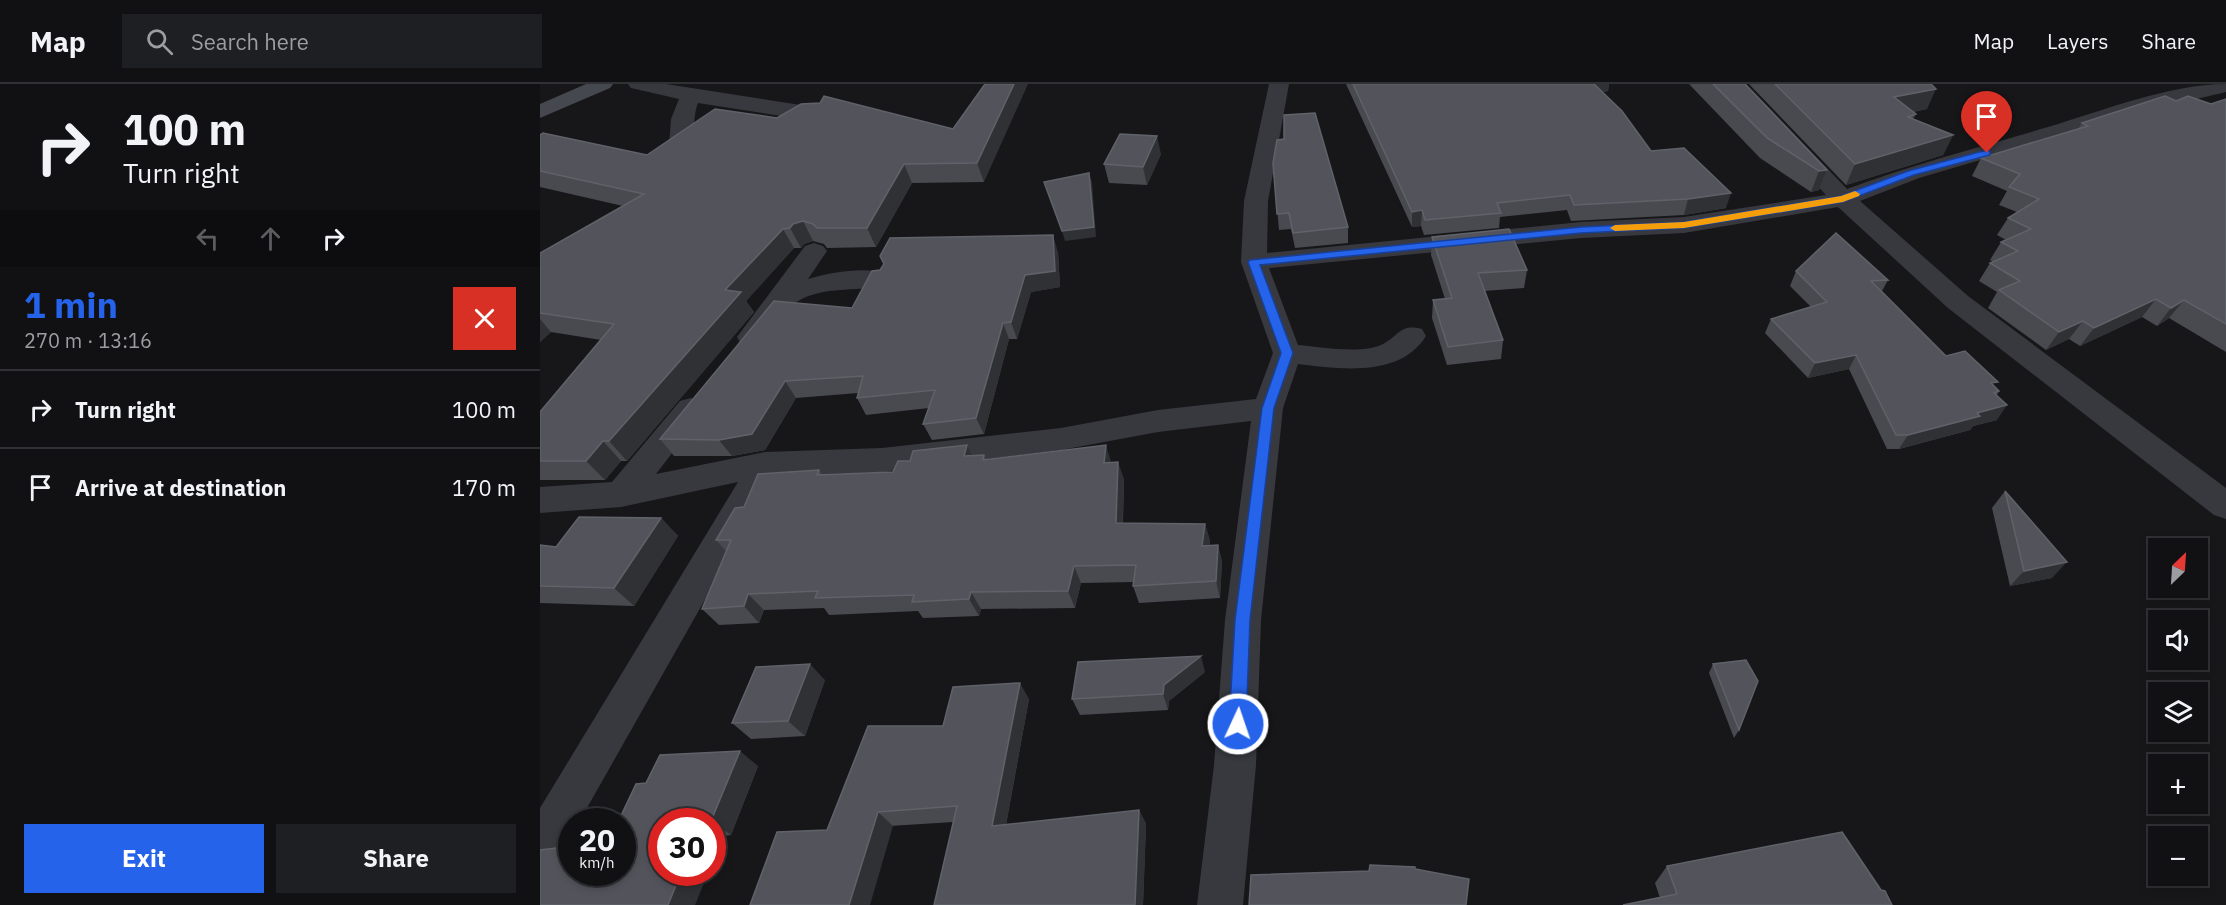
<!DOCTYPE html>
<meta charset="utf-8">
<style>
:root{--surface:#111114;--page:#1e1f22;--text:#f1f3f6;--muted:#9c9da0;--line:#303134;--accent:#2563eb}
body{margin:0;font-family:"IBM Plex Sans",sans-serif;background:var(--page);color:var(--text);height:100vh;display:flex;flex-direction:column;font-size:22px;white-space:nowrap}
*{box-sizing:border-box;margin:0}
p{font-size:20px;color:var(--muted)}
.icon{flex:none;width:33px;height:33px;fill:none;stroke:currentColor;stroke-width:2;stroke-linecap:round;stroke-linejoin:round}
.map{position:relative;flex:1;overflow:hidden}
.sheet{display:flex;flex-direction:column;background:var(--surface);width:540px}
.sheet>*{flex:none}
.top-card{background:#111114;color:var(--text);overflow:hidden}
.needle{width:39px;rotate:25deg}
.fabs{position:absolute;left:1608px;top:454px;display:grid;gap:12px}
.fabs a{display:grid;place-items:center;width:60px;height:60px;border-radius:0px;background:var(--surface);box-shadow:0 3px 9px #0003,0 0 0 2px var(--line);font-size:30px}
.speed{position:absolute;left:18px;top:724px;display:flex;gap:12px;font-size:30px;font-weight:700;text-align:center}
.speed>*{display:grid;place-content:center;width:78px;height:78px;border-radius:50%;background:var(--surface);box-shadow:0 3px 9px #0003,0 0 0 2px var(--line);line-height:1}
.speed small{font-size:15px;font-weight:400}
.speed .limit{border:9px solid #d22;background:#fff;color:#111}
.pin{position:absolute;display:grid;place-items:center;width:51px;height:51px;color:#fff;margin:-62px -26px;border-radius:50% 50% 50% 0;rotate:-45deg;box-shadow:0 0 6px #0007}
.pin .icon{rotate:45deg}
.me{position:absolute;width:66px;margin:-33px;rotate:3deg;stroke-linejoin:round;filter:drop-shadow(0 0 4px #0008)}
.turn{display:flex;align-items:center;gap:21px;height:126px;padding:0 24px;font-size:27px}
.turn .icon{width:78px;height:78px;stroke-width:2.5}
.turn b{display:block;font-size:42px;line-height:51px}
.lanes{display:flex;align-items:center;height:57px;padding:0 24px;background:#0003;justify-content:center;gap:30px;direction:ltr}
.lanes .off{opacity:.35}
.round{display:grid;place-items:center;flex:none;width:63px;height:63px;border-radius:0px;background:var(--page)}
.overview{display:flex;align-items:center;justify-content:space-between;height:102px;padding:0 24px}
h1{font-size:36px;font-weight:700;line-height:45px;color:var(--accent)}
.action{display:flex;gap:12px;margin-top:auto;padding:12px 24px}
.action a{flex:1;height:69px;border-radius:0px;background:var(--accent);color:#fff;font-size:24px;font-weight:700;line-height:69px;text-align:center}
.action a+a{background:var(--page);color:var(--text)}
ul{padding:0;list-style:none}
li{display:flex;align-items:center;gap:18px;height:78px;padding:0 24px;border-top:2px solid var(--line)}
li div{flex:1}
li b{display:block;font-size:22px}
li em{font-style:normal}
header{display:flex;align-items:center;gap:36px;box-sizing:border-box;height:84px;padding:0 30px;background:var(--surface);border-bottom:2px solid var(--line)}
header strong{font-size:28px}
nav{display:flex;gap:33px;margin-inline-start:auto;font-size:21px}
.search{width:420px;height:54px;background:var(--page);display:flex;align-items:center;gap:15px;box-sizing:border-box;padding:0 21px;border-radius:0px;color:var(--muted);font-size:22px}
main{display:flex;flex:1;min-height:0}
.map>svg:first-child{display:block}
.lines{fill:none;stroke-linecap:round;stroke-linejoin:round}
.street{fill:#38393f;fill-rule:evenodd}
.secondary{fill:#46484f;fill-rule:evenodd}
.wall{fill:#484a4f}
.shaded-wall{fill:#303135}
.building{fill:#53545b;stroke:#60626a;stroke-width:1.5}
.route{fill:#2563eb;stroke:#184099;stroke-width:1.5}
.slow{fill:#f59e0b}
</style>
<header>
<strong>Map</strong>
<div class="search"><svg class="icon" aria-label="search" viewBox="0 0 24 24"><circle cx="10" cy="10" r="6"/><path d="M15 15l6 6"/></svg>Search here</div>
<nav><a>Map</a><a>Layers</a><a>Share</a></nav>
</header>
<main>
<section class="sheet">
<div class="top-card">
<div class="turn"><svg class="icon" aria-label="right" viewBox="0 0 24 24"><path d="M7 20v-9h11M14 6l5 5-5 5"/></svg><div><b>100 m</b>Turn right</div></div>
<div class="lanes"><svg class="icon off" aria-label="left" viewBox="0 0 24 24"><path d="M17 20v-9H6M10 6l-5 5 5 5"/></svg><svg class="icon off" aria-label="ahead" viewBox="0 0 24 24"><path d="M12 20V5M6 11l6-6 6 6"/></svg><svg class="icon" aria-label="right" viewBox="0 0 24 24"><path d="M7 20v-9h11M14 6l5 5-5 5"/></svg></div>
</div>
<div class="overview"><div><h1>1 min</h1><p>270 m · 13:16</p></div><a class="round" style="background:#d93025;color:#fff"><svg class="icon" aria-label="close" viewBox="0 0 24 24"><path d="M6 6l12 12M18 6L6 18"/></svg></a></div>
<ul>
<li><svg class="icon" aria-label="right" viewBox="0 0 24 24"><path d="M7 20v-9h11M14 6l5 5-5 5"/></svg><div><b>Turn right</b></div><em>100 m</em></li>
<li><svg class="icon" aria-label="arrive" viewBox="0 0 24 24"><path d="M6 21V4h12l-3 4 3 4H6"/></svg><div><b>Arrive at destination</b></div><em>170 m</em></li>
</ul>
<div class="action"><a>Exit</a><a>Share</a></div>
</section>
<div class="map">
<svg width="1686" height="821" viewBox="0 0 1686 821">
<rect width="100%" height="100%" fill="#17171a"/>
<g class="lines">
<g class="street">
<path d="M 88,0 L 126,0 L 280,24 L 288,26 L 291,31 L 288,36 L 280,38 L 158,19 C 152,34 156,54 148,66 L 140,68 L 132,66 L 129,61 L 131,35 L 139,15 L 91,4 Z"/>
<path d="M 729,0 L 749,0 L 728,117 L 727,169 L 1041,138 L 1144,133 L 1286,111 L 1184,0 L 1206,0 L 1307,105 C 1373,80 1441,63 1508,43 C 1562,27 1630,0 1686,0 L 1686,8 L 1610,26 L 1379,94 L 1320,117 L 1428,212 L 1686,404 L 1686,435 L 1674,431 L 1408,224 L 1298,123 L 1144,149 L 1041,154 L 729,184 L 758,261 C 781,263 820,270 841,261 C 859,253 859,239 882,245 L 886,252 C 860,294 800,285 758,280 L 743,324 L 721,536 L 716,681 L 703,821 L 657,821 L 674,681 L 685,536 L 711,337 L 618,348 L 521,366 L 342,388 L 235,392 L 39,738 L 32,738 L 32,751 L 15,779 L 0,786 L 0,724 L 198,398 L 81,423 L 0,429 L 0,403 L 72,398 L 140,317 L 151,314 L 162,317 L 166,325 L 116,390 L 225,368 L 342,364 L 521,344 L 618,326 L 716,315 L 733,269 L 701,178 L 704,117 Z"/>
<path d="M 274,159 L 283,162 L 287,167 L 268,195 C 293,188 322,183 346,189 L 350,195 L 346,201 C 315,209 280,200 252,221 C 232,235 232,268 201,260 L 197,253 L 265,162 Z"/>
</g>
<polygon class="secondary" points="46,0 73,0 70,4 0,34 0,20"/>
</g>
<g class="wall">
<polygon points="445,0 444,98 372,99 336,163 287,164 284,160 273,157 264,160 261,164 254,164 206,217 214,228 87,377 81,377 65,396 0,396 0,328 61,256 11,248 0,258 0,169 83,122 0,103 0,51 107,71 237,34 413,45"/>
<polygon points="806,0 1069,0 1068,7 1062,8 1111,67 1186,124 1144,131 1031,137 1027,126 960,133 959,144 884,151 881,142 872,143"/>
<polygon points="1149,0 1205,0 1287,86 1279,106 1271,108 1220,74"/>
<polygon points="1209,0 1391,0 1387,25 1373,28 1376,30 1373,35 1413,51 1403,71 1306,101"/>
<polygon points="1686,15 1686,268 1629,234 1617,242 1602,233 1540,262 1529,255 1506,266 1448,224 1457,208 1439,197 1450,179 1453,178 1450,176 1461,158 1466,156 1457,151 1468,134 1477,128 1459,121 1467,107 1432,92 1441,74 1538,45 1542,39 1636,17 1671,20"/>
<polygon points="621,70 607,101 569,99 564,80"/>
<polygon points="733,79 808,143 808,159 755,164 751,145 739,146"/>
<polygon points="892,153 987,186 984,204 944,207 963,256 961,275 907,281 892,234 893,216 905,215 891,171"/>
<polygon points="518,168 520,203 491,208 477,255 469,255 444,350 392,356 383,340 389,324 326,331 317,314 318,309 256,314 225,366 192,372 134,372 120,355 312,224"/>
<polygon points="1256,187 1348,196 1342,207 1406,272 1454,303 1459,307 1457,311 1457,336 1433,342 1430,346 1359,365 1347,365 1309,285 1268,294 1225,249 1231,235 1271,223 1250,202"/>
<polygon points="427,361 432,372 444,371 446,376 571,378 584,395 583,439 665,440 670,457 669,462 678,461 682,478 680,514 599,519 593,502 594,498 541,499 535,524 441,525 439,532 383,534 378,527 289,531 284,524 224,526 219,539 179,541 162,525 186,467 176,456 204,423 279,386 282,391 353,388 370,377"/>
<polygon points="1465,407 1512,494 1470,502 1452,424"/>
<polygon points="121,434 138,452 94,522 0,519 0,461 16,463"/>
<polygon points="1173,580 1199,646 1194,654 1169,589"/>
<polygon points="665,588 629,617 628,626 540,631 532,615"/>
<polygon points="285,596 265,652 211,655 192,639"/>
<polygon points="489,615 466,741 599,726 606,740 603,821 413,738 287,746 403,642"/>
<polygon points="218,682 191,751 183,752 172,778 172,738 122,738 82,789 106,699"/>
<polygon points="1127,782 1341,806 1120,814 1115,799"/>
</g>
<g class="shaded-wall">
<polygon points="474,0 488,0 444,98 437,79"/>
<polygon points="1049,0 1069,0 1068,7 1047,11"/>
<polygon points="1396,5 1387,25 1345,33 1354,13"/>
<polygon points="1413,51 1403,71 1306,101 1315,80"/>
<polygon points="617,52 621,70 607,101 603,83"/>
<polygon points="364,80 372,99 336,163 327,144"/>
<polygon points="1287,86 1279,106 1271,108 1279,87"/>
<polygon points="549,89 552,98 556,153 525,157 522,147"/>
<polygon points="1191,109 1186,124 1144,131 1148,115"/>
<polygon points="882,126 881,142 872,143 872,128"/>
<polygon points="263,137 273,157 264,160 261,164 250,144 253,140"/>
<polygon points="243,145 254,164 206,217 214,228 87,377 69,357 185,206"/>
<polygon points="513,151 518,168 520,203 491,208 477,255 471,238 485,191"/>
<polygon points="1616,215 1602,233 1540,262 1554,244"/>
<polygon points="1644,216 1629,234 1617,242 1631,224"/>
<polygon points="0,235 11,248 0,258"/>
<polygon points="1543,237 1529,255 1506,266 1519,248"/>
<polygon points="463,239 469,255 444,350 436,334"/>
<polygon points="1316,271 1309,285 1268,294 1275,279"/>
<polygon points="245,297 256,314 225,366 192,372 179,356"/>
<polygon points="1467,321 1457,336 1433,342 1430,346 1359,365 1368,351 1437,329"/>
<polygon points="63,357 81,377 65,396 46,377"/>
<polygon points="427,361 436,379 424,372"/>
<polygon points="566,361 571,378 564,379"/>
<polygon points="578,378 584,395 582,456 576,439"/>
<polygon points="121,434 138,452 94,522 74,504"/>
<polygon points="665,440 670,457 666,479 662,462"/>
<polygon points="678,461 682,478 680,514 676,497"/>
<polygon points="1527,478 1512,494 1470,502 1484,487"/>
<polygon points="534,482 541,499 535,524 528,507"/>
<polygon points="431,508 441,525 439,532 429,515"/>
<polygon points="208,510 224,526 219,539 204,522"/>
<polygon points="661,572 665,588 629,617 628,626 623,610 624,601"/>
<polygon points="270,580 285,596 265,652 248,637"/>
<polygon points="480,599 489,615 463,756 452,742"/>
<polygon points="200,667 218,682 191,751 171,737"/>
<polygon points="599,726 606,740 603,821 595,821"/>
<polygon points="338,728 353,742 330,821 309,821"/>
<polygon points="172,745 183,752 172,778"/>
<polygon points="141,789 168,789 155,821 128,821"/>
</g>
<g class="building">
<polygon points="445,0 474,0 437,79 364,80 327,144 277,144 273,140 263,137 253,140 250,144 243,145 185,206 201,208 69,357 63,357 46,377 0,377 0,328 74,240 0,229 0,169 104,110 0,87 0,51 3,49 107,71 175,25 237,34 261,20 280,19 284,12 413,45"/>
<polygon points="813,0 1054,0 1082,27 1111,67 1144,64 1191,109 1148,115 1034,121 1030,111 957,119 961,129 885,136 882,126 872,128"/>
<polygon points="1173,0 1205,0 1287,86 1279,87 1227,54"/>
<polygon points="1235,0 1391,0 1396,5 1354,13 1376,30 1368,33 1413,51 1315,80"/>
<polygon points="1625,12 1636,17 1648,12 1671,20 1686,15 1686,240 1644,216 1631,224 1616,215 1554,244 1543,237 1519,248 1459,206 1480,197 1450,179 1478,167 1461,158 1491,145 1468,134 1499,115 1469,103 1480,90 1441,74 1548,42 1542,39"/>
<polygon points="775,29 808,143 753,149 749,129 737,130 733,79 737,56 744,55 744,31"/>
<polygon points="580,50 617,52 603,83 564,80"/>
<polygon points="549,89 554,143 522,147 504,98"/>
<polygon points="969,145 987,186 938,189 963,256 908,263 893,216 912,214 892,153"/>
<polygon points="1296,149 1348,196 1331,197 1406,272 1425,267 1458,298 1451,299 1459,307 1454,309 1467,321 1437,329 1440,332 1368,351 1356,351 1316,271 1275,279 1231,235 1287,218 1256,187"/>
<polygon points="513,151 515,187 485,191 471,238 463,239 436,334 383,340 395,306 317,314 323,292 245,297 212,350 179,356 120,355 234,217 312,224 332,187 340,186 344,180 340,172 350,154"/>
<polygon points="427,361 424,372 444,371 443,376 566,361 564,379 578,378 576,439 665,440 662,462 678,461 676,497 593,502 596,481 534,482 528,507 431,508 429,515 372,518 374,511 275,514 278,507 208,510 204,522 162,525 191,456 176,456 195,424 204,423 218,390 279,386 277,391 353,388 358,377 370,377 373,367"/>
<polygon points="1465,407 1527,478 1484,487"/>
<polygon points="39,433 121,434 74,504 0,502 0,461 16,463"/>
<polygon points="661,572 624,601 623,610 532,615 538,578"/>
<polygon points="1206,576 1218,597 1199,646 1173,580"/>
<polygon points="270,580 248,637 192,639 216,583"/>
<polygon points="480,599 452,742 599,726 595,821 394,821 417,722 338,728 309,821 210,821 237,748 287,746 328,642 403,642 413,603"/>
<polygon points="200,667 171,737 122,738 122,789 141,789 128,821 0,821 0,766 32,762 32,789 82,789 82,738 78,738 96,700 106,699 120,671"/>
<polygon points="1302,748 1341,806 1345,807 1352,821 1083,821 1137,810 1127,782"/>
<polygon points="830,781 875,783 875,785 929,795 926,821 709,821 711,791 829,787"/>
</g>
<polygon class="route" points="1447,66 1450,67 1450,71 1374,91 1303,118 1144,144 1041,149 720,181 753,269 734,324 710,536 706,640 703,645 698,648 692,645 689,640 695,536 722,324 741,269 708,178 710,176 1041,143 1144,138 1301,112 1368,87"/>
<polygon class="slow" points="1315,107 1320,110 1319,112 1303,118 1144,144 1075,147 1070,144 1075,141 1144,138 1301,112"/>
</svg>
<div class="fabs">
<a><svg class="needle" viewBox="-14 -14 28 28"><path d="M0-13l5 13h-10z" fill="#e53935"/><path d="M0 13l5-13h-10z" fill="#9c9da0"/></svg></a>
<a><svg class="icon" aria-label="sound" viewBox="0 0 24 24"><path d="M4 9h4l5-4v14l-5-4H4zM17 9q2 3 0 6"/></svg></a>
<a><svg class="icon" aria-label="layers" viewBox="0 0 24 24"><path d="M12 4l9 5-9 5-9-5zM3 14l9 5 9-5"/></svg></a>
<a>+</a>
<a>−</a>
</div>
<div class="speed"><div>20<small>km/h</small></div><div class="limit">30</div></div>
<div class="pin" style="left:1447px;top:69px;background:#d93025"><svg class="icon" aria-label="arrive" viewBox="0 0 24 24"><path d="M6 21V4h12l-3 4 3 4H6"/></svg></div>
<svg class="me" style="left:698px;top:640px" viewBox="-20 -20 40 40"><circle r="17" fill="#2563eb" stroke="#fff" stroke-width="3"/><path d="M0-11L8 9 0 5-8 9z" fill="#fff"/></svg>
</div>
</main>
